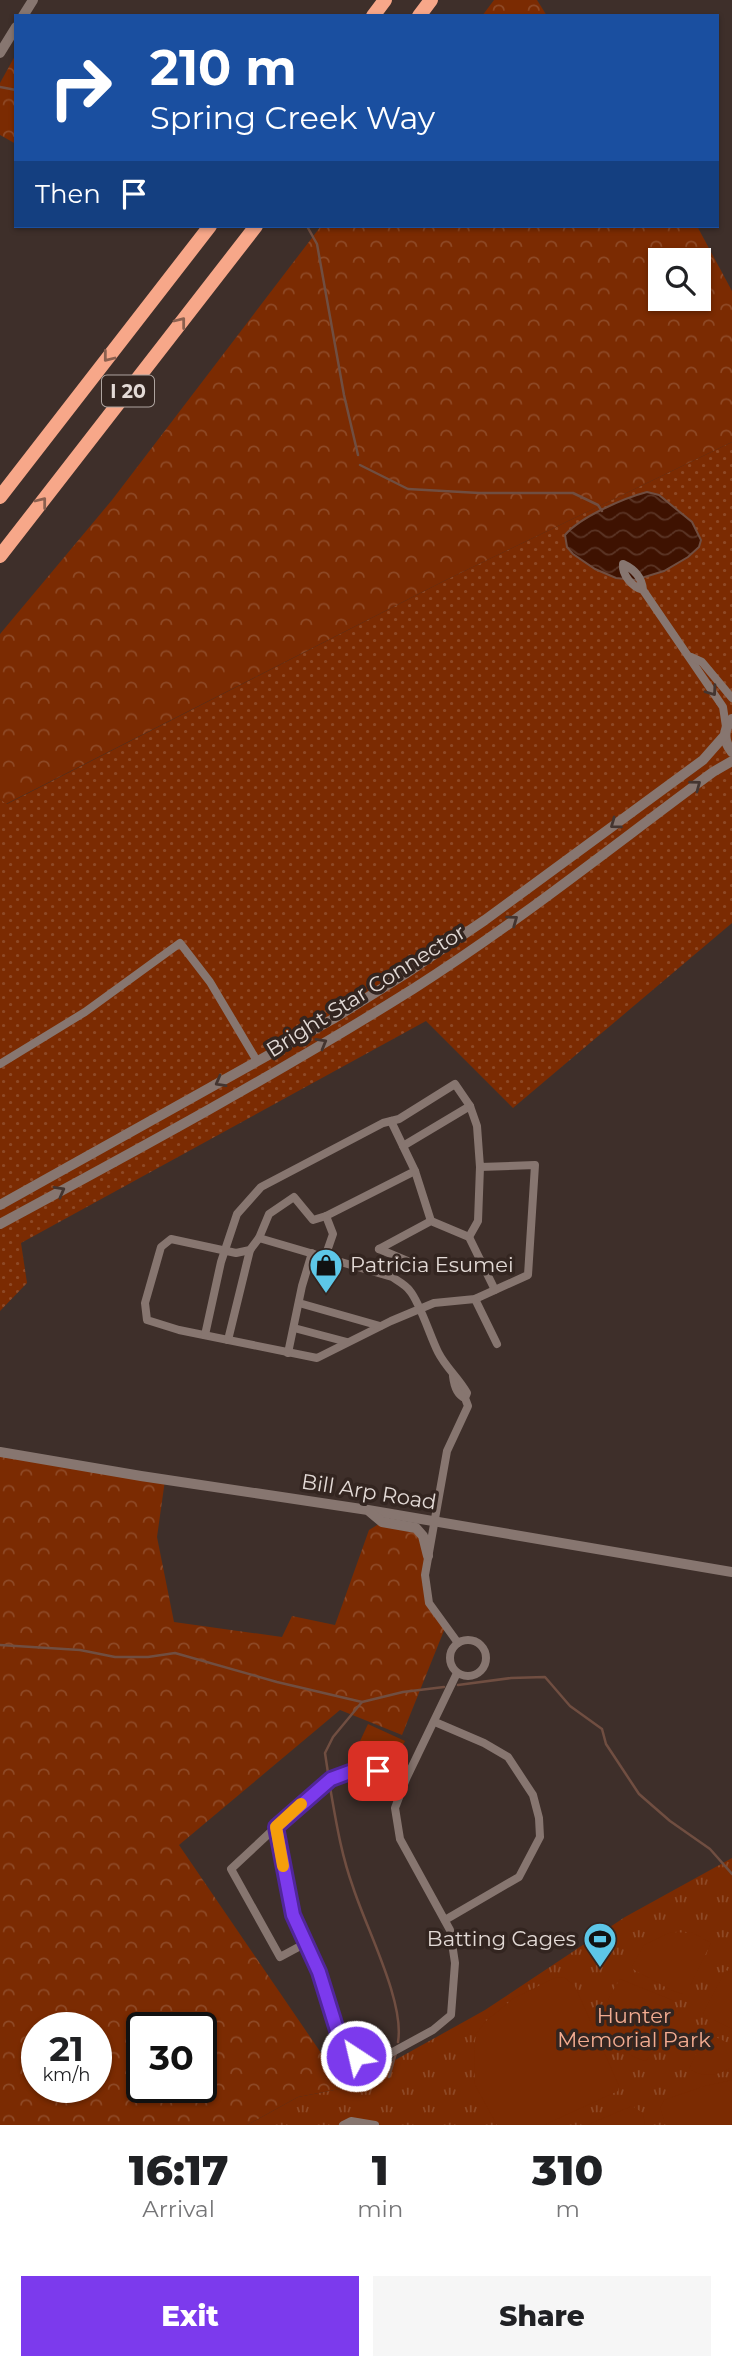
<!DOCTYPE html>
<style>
:root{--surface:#fff;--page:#f6f6f6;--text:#202124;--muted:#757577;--accent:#7c3aed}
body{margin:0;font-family:Montserrat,sans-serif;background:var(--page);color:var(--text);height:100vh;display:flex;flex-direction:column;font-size:26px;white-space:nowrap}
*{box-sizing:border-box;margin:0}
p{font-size:23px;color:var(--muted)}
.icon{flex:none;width:38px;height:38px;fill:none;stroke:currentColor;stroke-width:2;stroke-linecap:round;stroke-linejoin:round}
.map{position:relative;height:2125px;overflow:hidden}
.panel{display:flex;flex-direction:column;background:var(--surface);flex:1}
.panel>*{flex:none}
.top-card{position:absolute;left:14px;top:14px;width:705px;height:214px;border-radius:0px;box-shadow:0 2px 5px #0004;background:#1a4fa0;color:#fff;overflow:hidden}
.tools{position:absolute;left:648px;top:248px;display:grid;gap:14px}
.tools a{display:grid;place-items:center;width:63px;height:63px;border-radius:0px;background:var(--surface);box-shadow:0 2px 5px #0004;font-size:35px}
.speed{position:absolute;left:21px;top:2012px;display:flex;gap:14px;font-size:35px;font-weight:700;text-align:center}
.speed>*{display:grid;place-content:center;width:91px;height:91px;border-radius:50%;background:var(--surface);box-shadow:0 2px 5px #0004;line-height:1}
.speed small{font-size:18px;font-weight:400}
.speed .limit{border:4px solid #111;border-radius:10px;background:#fff;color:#111}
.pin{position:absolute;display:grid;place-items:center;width:60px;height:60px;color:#fff;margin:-30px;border-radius:14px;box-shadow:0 4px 10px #0006}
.me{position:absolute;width:77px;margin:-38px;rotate:325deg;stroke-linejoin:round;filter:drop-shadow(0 0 5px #0008)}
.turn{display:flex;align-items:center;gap:24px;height:147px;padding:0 21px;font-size:32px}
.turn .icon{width:91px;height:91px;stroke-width:2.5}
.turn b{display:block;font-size:49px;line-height:60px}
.then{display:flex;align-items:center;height:66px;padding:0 21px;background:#0003;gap:14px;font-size:26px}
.eta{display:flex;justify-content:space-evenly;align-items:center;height:119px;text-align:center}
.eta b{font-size:42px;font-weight:800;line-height:49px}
.action{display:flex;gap:14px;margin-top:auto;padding:14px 21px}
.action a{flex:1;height:80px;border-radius:0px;background:var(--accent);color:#fff;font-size:28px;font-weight:800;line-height:80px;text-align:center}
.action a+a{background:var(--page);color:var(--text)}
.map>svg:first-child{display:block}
.grass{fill:url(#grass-dots)}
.forest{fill:url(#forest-crowns);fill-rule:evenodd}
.park{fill:url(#park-tufts)}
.garden{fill:#7b2b02}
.water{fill:url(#water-waves);stroke:#704e41;stroke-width:2}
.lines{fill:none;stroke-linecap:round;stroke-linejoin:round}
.stream{stroke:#704e41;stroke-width:2.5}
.street{stroke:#877670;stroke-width:8}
.secondary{stroke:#877670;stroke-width:10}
.highway{stroke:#f7a789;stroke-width:14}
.oneway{stroke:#8b604f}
.oneway2{stroke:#443530}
.route-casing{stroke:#51269a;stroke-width:18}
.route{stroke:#7c3aed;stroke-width:12}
.slow{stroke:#f59e0b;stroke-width:12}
.labels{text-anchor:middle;stroke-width:7;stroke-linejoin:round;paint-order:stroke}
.shield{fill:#332520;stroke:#aea49f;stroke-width:2}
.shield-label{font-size:19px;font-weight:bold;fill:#e3dad6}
.street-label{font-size:21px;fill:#e3dad6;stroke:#332520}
.poi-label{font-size:21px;fill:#e3dad6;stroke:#332520;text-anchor:start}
.park-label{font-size:21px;fill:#f3ac91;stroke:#332520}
</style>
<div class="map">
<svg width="732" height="2125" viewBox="0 0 732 2125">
<defs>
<pattern id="grass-dots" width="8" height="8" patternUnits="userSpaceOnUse" patternTransform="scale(1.75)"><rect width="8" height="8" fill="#7b2b02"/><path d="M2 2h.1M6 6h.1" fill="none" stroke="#8e4926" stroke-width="1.8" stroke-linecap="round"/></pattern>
<pattern id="forest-crowns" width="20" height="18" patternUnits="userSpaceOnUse" patternTransform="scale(1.75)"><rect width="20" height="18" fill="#7b2b02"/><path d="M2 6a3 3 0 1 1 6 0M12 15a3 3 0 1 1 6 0" fill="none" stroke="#8e4926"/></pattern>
<pattern id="park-tufts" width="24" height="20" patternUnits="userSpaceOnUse" patternTransform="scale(1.75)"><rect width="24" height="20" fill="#7b2b02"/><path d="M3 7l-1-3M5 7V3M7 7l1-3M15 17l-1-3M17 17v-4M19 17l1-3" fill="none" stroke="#8e4926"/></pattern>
<pattern id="water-waves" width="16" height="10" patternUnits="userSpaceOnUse" patternTransform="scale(1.75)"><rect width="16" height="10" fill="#3e1201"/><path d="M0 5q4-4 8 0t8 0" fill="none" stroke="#5a3425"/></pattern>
</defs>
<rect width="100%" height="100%" fill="#3e2f2a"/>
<polygon class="grass" points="732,442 732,923 513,1108 426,1021 21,1243 27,1283 0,1311 0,799 7,804 448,579"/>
<g class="forest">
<polygon points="494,0 537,0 547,16 482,16"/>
<polygon points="16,54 16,144 0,135 0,83"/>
<path d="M 321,226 L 697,226 L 732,291 L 732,442 L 448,579 L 6,804 L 0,799 L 0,634 L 112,500 ZM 660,261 L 698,261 L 698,299 L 660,299 Z"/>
<path d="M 0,1452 L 165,1480 L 157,1537 L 174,1622 L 282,1637 L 292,1616 L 335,1625 L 369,1530 L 382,1522 L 416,1528 L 423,1536 L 429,1603 L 445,1628 L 402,1735 L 340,1710 L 179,1845 L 345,2088 L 298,2097 L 247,2125 L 0,2125 ZM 37,2028 L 96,2028 L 96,2088 L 37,2088 ZM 142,2028 L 201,2028 L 201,2088 L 142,2088 Z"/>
</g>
<polygon class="park" points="732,1858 732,2125 247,2125 298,2097 345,2088 485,2010 625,1917"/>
<g class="garden">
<polygon points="368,1724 405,1741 398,1755 393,1757 360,1741"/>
<polygon points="671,1932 693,1933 711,1943 691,1984 682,1994 671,1990 631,1968 644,1945"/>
<polygon points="726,1970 732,1973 732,2029 712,2019 707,2019 703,2013"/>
<polygon points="557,1977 565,1978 575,1986 619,2086 618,2091 544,2125 497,2125 475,2085 474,2049 476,2034 486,2021 514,1998"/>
<path d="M 620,1979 L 672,2000 C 686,2014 656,2047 646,2061 C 623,2056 603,2035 606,2009 C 607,1998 614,1989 620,1979 Z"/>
<path d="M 710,2034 L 732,2045 L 732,2067 C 718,2076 703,2078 689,2069 L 705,2036 Z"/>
<polygon points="732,2080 732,2125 666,2125 660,2108 664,2100 705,2086"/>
<polygon points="632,2106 643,2113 645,2125 587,2125"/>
</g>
<path class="water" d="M 647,492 L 659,495 L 692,522 L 701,540 L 699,547 L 688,557 L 664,571 L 635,580 L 616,578 L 595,569 L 573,554 L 567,547 L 565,535 C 580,517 624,498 647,492 Z"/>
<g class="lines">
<g class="stream">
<polyline points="0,87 16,90"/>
<polyline points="308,228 317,244 344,395 358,455"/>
<polyline points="360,465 408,489 479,493 573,493 598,505 602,511"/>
<polyline points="0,1645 80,1650 115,1657 148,1657 175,1653 277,1682 362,1702 403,1692 444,1687"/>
<polyline points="458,1685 511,1678 545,1677 570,1706 602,1729 606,1744 639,1794 670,1821 710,1849 732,1874"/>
<polyline points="328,1773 325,1753 333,1737 362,1702"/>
<path d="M 330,1787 C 336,1821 341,1854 353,1887 C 366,1928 405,2002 398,2042"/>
<polyline points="389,2077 396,2053"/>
</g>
<g class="street">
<path d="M 643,590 C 632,587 622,575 623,564 C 634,569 642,578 643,590 L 723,707 L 726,727"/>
<polyline points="691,657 702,662 732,698"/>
<polyline points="0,1064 85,1012 180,943 210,982 257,1061"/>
<polyline points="391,1121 403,1146"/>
<polyline points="415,1171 431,1221"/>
<polyline points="469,1237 478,1221 480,1167"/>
<polyline points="259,1238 269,1214 294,1197 313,1220 326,1216"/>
<polyline points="379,1249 431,1221 469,1237 495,1290"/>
<polyline points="379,1249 417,1265"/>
<path d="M 325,1257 L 333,1234 L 326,1216 L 415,1171 L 403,1146 L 470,1106 L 477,1126 L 480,1167 L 535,1165 L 528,1275 L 475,1299 L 434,1303 L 391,1321 L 317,1358 L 179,1330 L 147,1320 L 145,1303 L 161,1247 L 171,1239 L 236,1253 L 250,1250 L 259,1238 L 392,1277 C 398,1281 406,1285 410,1291 C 420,1303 430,1336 438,1352 C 446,1368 459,1378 467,1393 L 465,1398 L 468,1406 L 447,1451 L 425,1575 L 429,1603 L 458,1643"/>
<polyline points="475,1299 497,1344"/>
<polyline points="299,1303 380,1326"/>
<polyline points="294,1328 347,1342"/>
<polyline points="205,1335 221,1262 237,1214 261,1187 383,1123 399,1119 455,1084 470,1106"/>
<polyline points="228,1340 250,1250"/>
<polyline points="288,1353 302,1286 312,1253"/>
<path d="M 453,1376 C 454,1385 457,1395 465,1398"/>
<circle cx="468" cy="1658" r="18"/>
<polyline points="435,1722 484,1743 508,1757 533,1795 539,1818 540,1837 519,1877 445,1920"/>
<path d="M 406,1779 C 397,1776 388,1772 379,1771 C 335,1764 306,1801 276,1827 L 293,1915 L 319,1972 L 341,2043 L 356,2056 L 375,2058 L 389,2054 L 433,2030 L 451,2015 L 455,1963 L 450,1930 L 400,1839 L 395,1808 L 406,1779 L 457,1673"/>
<polyline points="276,1827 231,1869 280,1957 306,1943"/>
<polyline points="343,2125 351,2121 375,2125"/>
</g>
<g class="secondary">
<polyline points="23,16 33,0"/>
<polyline points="0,53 16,27"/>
<path d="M 732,719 C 723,730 723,741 732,752"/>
<polyline points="0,1205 333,1019 405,974 485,920 703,760 725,735"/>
<path d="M 0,1224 C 139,1149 279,1073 413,989 C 517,923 614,845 713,772 L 732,761"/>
<polyline points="0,1452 141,1476 368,1510 732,1572"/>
<polyline points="370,1512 382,1522 416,1528 423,1536 428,1556"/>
</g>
<g class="highway">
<polyline points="373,16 385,0"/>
<polyline points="419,16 431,0"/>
<polyline points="0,497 210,226"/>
<polyline points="0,556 256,226"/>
</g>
</g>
<defs><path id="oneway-chevron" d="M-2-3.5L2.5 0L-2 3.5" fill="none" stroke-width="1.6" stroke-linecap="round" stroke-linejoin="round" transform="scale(1.75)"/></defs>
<g class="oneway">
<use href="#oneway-chevron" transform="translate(181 322) rotate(-52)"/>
<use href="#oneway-chevron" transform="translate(108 357) rotate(128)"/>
<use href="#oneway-chevron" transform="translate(42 502) rotate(-52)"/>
</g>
<g class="oneway2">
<use href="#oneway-chevron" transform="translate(712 691) rotate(54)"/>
<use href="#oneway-chevron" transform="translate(696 785) rotate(-37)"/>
<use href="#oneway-chevron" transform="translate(615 824) rotate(144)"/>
<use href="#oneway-chevron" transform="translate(513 920) rotate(-36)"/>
<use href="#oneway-chevron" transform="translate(322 1043) rotate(-30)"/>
<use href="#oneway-chevron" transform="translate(220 1082) rotate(151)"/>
<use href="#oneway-chevron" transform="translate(60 1191) rotate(-29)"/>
</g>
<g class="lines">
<defs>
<polyline id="route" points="356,2056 341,2043 319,1972 293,1915 276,1827 331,1779 350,1772 378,1771"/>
</defs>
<use href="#route" class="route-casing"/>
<use href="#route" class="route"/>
<polyline class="slow" points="283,1866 276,1827 301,1804"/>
</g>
<defs>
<symbol id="shop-pin" viewBox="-11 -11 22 30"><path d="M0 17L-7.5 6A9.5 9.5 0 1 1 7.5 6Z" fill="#5dc7e8" stroke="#332520"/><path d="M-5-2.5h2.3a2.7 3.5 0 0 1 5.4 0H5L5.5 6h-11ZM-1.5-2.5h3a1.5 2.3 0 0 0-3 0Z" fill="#111"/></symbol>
<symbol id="stadium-pin" viewBox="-11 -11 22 30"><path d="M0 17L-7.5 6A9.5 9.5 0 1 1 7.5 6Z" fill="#5dc7e8" stroke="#332520"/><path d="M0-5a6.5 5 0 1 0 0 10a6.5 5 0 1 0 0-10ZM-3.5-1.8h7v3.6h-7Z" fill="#111"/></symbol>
</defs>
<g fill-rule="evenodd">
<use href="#shop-pin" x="307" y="1246" width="38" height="52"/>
<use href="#stadium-pin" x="581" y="1920" width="38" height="52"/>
</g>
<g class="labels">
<rect class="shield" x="102" y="375.5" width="52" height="31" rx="5"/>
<g class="shield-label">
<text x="128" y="398">I 20</text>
</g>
<g class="street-label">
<text transform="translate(366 991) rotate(-32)" y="7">Bright Star Connector</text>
<text transform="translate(369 1492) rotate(9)" y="7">Bill Arp Road</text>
</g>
<g class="poi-label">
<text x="350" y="1272">Patricia Esumei</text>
<text x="576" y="1946" text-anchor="end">Batting Cages</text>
</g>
<g class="park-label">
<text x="634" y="2023">Hunter<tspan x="634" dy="24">Memorial Park</tspan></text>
</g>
</g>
</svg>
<div class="tools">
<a><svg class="icon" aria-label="search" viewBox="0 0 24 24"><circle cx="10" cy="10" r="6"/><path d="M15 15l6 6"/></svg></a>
</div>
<div class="speed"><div>21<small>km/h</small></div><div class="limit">30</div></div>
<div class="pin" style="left:378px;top:1771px;background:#d93025"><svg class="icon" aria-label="arrive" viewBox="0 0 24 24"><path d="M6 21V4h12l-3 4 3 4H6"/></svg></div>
<svg class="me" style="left:356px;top:2056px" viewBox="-20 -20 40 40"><circle r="17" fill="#7c3aed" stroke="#fff" stroke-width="3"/><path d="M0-11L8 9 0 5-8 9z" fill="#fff"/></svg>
<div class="top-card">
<div class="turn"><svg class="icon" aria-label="right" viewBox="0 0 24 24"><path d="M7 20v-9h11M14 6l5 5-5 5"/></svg><div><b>210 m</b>Spring Creek Way</div></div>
<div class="then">Then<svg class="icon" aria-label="arrive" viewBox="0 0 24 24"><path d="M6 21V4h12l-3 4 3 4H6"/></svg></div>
</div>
</div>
<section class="panel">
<div class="eta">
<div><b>16:17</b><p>Arrival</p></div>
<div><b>1</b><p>min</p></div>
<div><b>310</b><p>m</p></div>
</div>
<div class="action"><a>Exit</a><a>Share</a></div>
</section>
